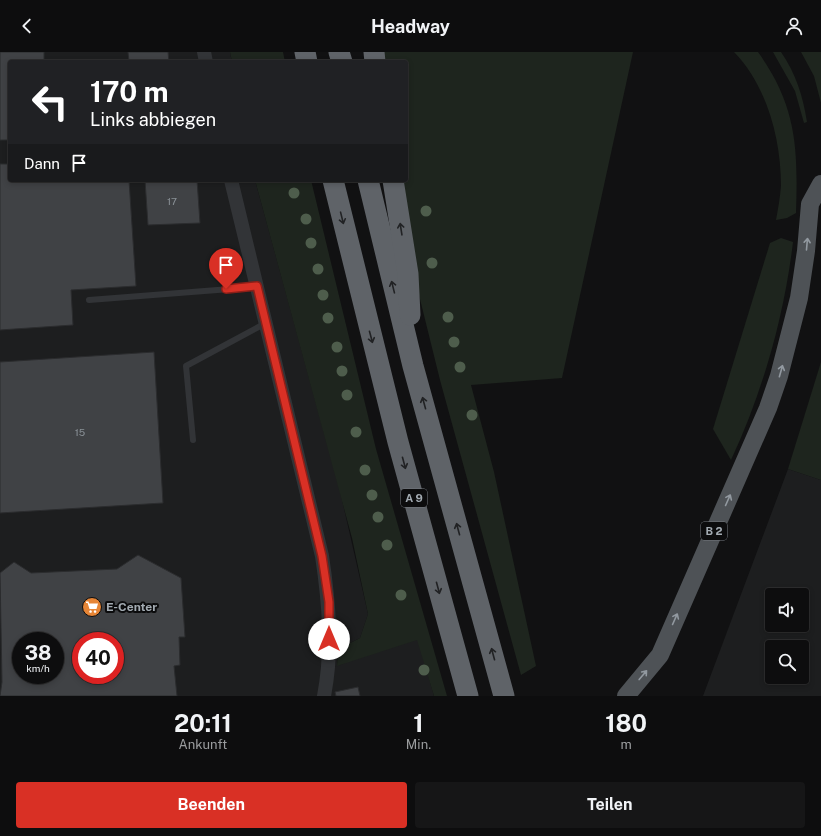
<!DOCTYPE html>
<html lang="de">
<style>
:root{--surface:#0d0d0e;--page:#161617;--text:#f1f3f6;--muted:#9a9c9e;--line:#2d2d2e;--accent:#d93025}
body{margin:0;font-family:"Public Sans",sans-serif;background:var(--page);color:var(--text);height:100vh;display:flex;flex-direction:column;font-size:15px;white-space:nowrap}
*{box-sizing:border-box;margin:0}
p{font-size:13px;color:var(--muted)}
.icon{flex:none;width:22px;height:22px;fill:none;stroke:currentColor;stroke-width:2;stroke-linecap:round;stroke-linejoin:round}
.map{position:relative;height:644px;overflow:hidden}
.panel{display:flex;flex-direction:column;background:var(--surface);flex:1}
.panel>*{flex:none}
.banner{position:absolute;left:8px;top:8px;width:400px;height:122px;border-radius:4px;box-shadow:0 2px 6px #0003,0 0 0 1px var(--line);background:#202124;color:#fff;overflow:hidden}
.controls{position:absolute;left:765px;top:536px;display:grid;gap:8px}
.controls a{display:grid;place-items:center;width:44px;height:44px;border-radius:4px;background:var(--surface);box-shadow:0 2px 6px #0003,0 0 0 1px var(--line);font-size:20px}
.speed{position:absolute;left:12px;top:580px;display:flex;gap:8px;font-size:20px;font-weight:700;text-align:center}
.speed>*{display:grid;place-content:center;width:52px;height:52px;border-radius:50%;background:var(--surface);box-shadow:0 2px 6px #0003,0 0 0 1px var(--line);line-height:1}
.speed small{font-size:10px;font-weight:400}
.speed .limit{border:6px solid #d22;background:#fff;color:#111}
.pin{position:absolute;display:grid;place-items:center;width:34px;height:34px;color:#fff;margin:-41px -17px;border-radius:50% 50% 50% 0;rotate:-45deg;box-shadow:0 0 4px #0007}
.pin .icon{rotate:45deg}
.me{position:absolute;width:44px;margin:-22px;rotate:0deg;stroke-linejoin:round;filter:drop-shadow(0 0 3px #0008)}
.turn{display:flex;align-items:center;gap:14px;height:84px;padding:0 16px;font-size:18px}
.turn .icon{width:52px;height:52px;stroke-width:2.5}
.turn b{display:block;font-size:28px;line-height:34px}
.then{display:flex;align-items:center;height:38px;padding:0 16px;background:#0003;gap:8px;font-size:15px}
.eta{display:flex;justify-content:space-evenly;align-items:center;height:68px;text-align:center}
.eta b{font-size:24px;font-weight:700;line-height:28px}
.button{display:flex;gap:8px;margin-top:auto;padding:8px 16px}
.button a{flex:1;height:46px;border-radius:4px;background:var(--accent);color:#fff;font-size:16px;font-weight:700;line-height:46px;text-align:center}
.button a+a{background:var(--page);color:var(--text)}
header{display:flex;justify-content:space-between;align-items:center;height:52px;padding:0 16px;background:var(--surface);font-size:18px;font-weight:700}
.map>svg:first-child{display:block}
.built{fill:#1d1e1f;fill-rule:evenodd}
.green{fill:#1e251e}
.building{fill:#404245;stroke:#2b2c2e;fill-rule:evenodd}
.lines{fill:none;stroke-linecap:round;stroke-linejoin:round}
.service{stroke:#323437;stroke-width:6}
.tertiary{stroke:#323437;stroke-width:14}
.primary{stroke:#4e5256;stroke-width:18}
.motorway{stroke:#5f6368;stroke-width:21}
.tree{fill:#4e5d4c}
.oneway{stroke:#212224}
.oneway2{stroke:#9299a0}
.route-casing{stroke:#8d1f18;stroke-width:10}
.route{stroke:#d93025;stroke-width:7}
.labels{text-anchor:middle;stroke-width:4;stroke-linejoin:round;paint-order:stroke}
.number-label{font-size:10px;fill:#8a9197}
.shield{fill:#0c0c0d;stroke:#767b80;stroke-width:1}
.shield-label{font-size:11px;font-weight:bold;fill:#a3abb2}
.poi-label{font-size:12px;font-weight:bold;fill:#a3abb2;stroke:#0c0c0d;text-anchor:start}
</style>
<header><svg class="icon" aria-label="back" viewBox="0 0 24 24"><path d="M15 5l-7 7 7 7"/></svg>Headway<svg class="icon" aria-label="person" viewBox="0 0 24 24"><circle cx="12" cy="8" r="4"/><path d="M4 21q1-7 8-7t8 7"/></svg></header>
<div class="map">
<svg width="821" height="644" viewBox="0 0 821 644">
<rect width="100%" height="100%" fill="#111112"/>
<g class="built">
<path d="M 0,0 L 230,0 L 232,10 L 10,10 L 10,128 L 255,128 L 340,439 L 368,562 L 360,586 L 338,597 L 337,613 L 418,587 L 434,644 L 0,644 ZM 21,589 L 55,589 L 55,623 L 21,623 ZM 81,589 L 115,589 L 115,623 L 81,623 Z"/>
<path d="M 788,417 L 821,428 L 821,644 L 703,644 ZM 772,543 L 802,543 L 802,573 L 772,573 ZM 772,595 L 802,595 L 802,625 L 772,625 Z"/>
</g>
<g class="green">
<polygon points="230,0 283,0 285,10 232,10"/>
<polygon points="382,0 633,0 562,326 471,333 494,420 536,614 521,623 440,328 418,239 400,128 406,128 406,10 384,10"/>
<path d="M 734,0 L 758,0 C 797,54 798,97 796,161 L 787,166 L 776,168 C 778,157 780,146 781,134 C 781,87 767,34 734,0 Z"/>
<path d="M 773,0 L 781,0 C 796,22 803,44 807,70 L 804,71 L 795,39 Z"/>
<polygon points="801,0 821,0 821,51 814,24"/>
<polygon points="255,128 311,128 376,397 447,644 434,644 417,588 337,614 338,597 360,586 368,562 352,486"/>
<path d="M 781,186 L 793,190 C 784,265 763,339 731,408 L 713,377 L 770,191 Z"/>
<polygon points="821,310 821,428 788,417"/>
</g>
<g class="building">
<polygon points="0,0 44,0 44,10 10,10 10,88 0,88"/>
<polygon points="128,0 168,0 169,10 129,10"/>
<polygon points="0,112 10,112 10,128 129,128 136,234 71,238 73,273 0,278"/>
<polygon points="145,128 197,128 200,171 148,173"/>
<polygon points="154,300 163,451 0,461 0,310"/>
<path d="M 138,503 L 181,526 L 185,585 L 179,585 L 180,613 L 174,614 L 177,644 L 0,644 L 2,630 L 0,521 L 14,510 L 31,521 L 117,517 ZM 21,589 L 55,589 L 55,623 L 21,623 ZM 81,589 L 115,589 L 115,623 L 81,623 Z"/>
<polygon points="358,635 360,644 336,644 335,640"/>
</g>
<g class="lines">
<g class="service">
<polyline points="89,248 256,235"/>
<polyline points="193,388 186,314 266,271"/>
</g>
<g class="tertiary">
<polyline points="204,0 206,10"/>
<path d="M 231,128 L 322,504 C 329,550 333,598 324,644"/>
</g>
<polyline class="primary" points="626,644 660,603 768,356 779,324 799,246 806,199 810,152 821,132"/>
<g class="motorway">
<polyline points="305,0 307,10"/>
<polyline points="339,0 342,10"/>
<polyline points="374,0 375,10"/>
<polyline points="333,128 398,390 468,644"/>
<polyline points="368,128 413,314 504,644"/>
<polyline points="393,128 408,222 410,263"/>
</g>
</g>
<g class="tree">
<circle cx="294" cy="141" r="5.5"/>
<circle cx="426" cy="159" r="5.5"/>
<circle cx="306" cy="167" r="5.5"/>
<circle cx="311" cy="191" r="5.5"/>
<circle cx="432" cy="211" r="5.5"/>
<circle cx="318" cy="217" r="5.5"/>
<circle cx="323" cy="243" r="5.5"/>
<circle cx="448" cy="265" r="5.5"/>
<circle cx="328" cy="266" r="5.5"/>
<circle cx="454" cy="290" r="5.5"/>
<circle cx="337" cy="295" r="5.5"/>
<circle cx="460" cy="315" r="5.5"/>
<circle cx="342" cy="319" r="5.5"/>
<circle cx="347" cy="343" r="5.5"/>
<circle cx="472" cy="363" r="5.5"/>
<circle cx="356" cy="380" r="5.5"/>
<circle cx="365" cy="418" r="5.5"/>
<circle cx="372" cy="443" r="5.5"/>
<circle cx="378" cy="465" r="5.5"/>
<circle cx="387" cy="493" r="5.5"/>
<circle cx="401" cy="543" r="5.5"/>
<circle cx="424" cy="618" r="5.5"/>
</g>
<defs><path id="oneway-shaft" d="M-6 0H5M1.5-3L5.5 0L1.5 3" fill="none" stroke-width="1.6" stroke-linecap="round" stroke-linejoin="round"/></defs>
<g class="oneway">
<use href="#oneway-shaft" transform="translate(342 166) rotate(76)"/>
<use href="#oneway-shaft" transform="translate(401 177) rotate(-99)"/>
<use href="#oneway-shaft" transform="translate(393 235) rotate(-104)"/>
<use href="#oneway-shaft" transform="translate(371 285) rotate(75)"/>
<use href="#oneway-shaft" transform="translate(424 351) rotate(-105)"/>
<use href="#oneway-shaft" transform="translate(404 411) rotate(75)"/>
<use href="#oneway-shaft" transform="translate(458 477) rotate(-105)"/>
<use href="#oneway-shaft" transform="translate(438 536) rotate(75)"/>
<use href="#oneway-shaft" transform="translate(493 602) rotate(-105)"/>
</g>
<g class="oneway2">
<use href="#oneway-shaft" transform="translate(807 192) rotate(-85)"/>
<use href="#oneway-shaft" transform="translate(781 319) rotate(-74)"/>
<use href="#oneway-shaft" transform="translate(728 448) rotate(-66)"/>
<use href="#oneway-shaft" transform="translate(675 567) rotate(-66)"/>
<use href="#oneway-shaft" transform="translate(643 623) rotate(-50)"/>
</g>
<g class="lines">
<defs>
<polyline id="route" points="226,237 257,234 322,504 329,550 329,587"/>
</defs>
<use href="#route" class="route-casing"/>
<use href="#route" class="route"/>
</g>
<defs>
<symbol id="supermarket-disc" viewBox="-11 -11 22 22"><circle r="9.5" fill="#e68536" stroke="#0c0c0d"/><path d="M-6-5.5h2.5l.6 2H6L4.5 2H-2.5L-4.4-4H-6ZM-1.5 3.2a1.3 1.3 0 1 0 .1 0ZM3 3.2a1.3 1.3 0 1 0 .1 0Z" fill="#fff"/></symbol>
</defs>
<g fill-rule="evenodd">
<use href="#supermarket-disc" x="81" y="544" width="22" height="22"/>
</g>
<g class="labels">
<g class="number-label">
<text x="172" y="153">17</text>
<text x="80" y="384">15</text>
</g>
<g class="shield">
<rect x="401" y="437" width="26" height="18" rx="3"/>
<rect x="701" y="470" width="26" height="18" rx="3"/>
</g>
<g class="shield-label">
<text x="414" y="450">A 9</text>
<text x="714" y="483">B 2</text>
</g>
<g class="poi-label">
<text x="106" y="559">E-Center</text>
</g>
</g>
</svg>
<div class="controls">
<a><svg class="icon" aria-label="sound" viewBox="0 0 24 24"><path d="M4 9h4l5-4v14l-5-4H4zM17 9q2 3 0 6"/></svg></a>
<a><svg class="icon" aria-label="search" viewBox="0 0 24 24"><circle cx="10" cy="10" r="6"/><path d="M15 15l6 6"/></svg></a>
</div>
<div class="speed"><div>38<small>km/h</small></div><div class="limit">40</div></div>
<div class="pin" style="left:226px;top:237px;background:#d93025"><svg class="icon" aria-label="arrive" viewBox="0 0 24 24"><path d="M6 21V4h12l-3 4 3 4H6"/></svg></div>
<svg class="me" style="left:329px;top:587px" viewBox="-20 -20 40 40"><circle r="19" fill="#fff"/><path d="M0-13L10 11 0 6-10 11z" fill="#d93025"/></svg>
<div class="banner">
<div class="turn"><svg class="icon" aria-label="left" viewBox="0 0 24 24"><path d="M17 20v-9H6M10 6l-5 5 5 5"/></svg><div><b>170 m</b>Links abbiegen</div></div>
<div class="then">Dann<svg class="icon" aria-label="arrive" viewBox="0 0 24 24"><path d="M6 21V4h12l-3 4 3 4H6"/></svg></div>
</div>
</div>
<section class="panel">
<div class="eta">
<div><b>20:11</b><p>Ankunft</p></div>
<div><b>1</b><p>Min.</p></div>
<div><b>180</b><p>m</p></div>
</div>
<div class="button"><a>Beenden</a><a>Teilen</a></div>
</section>
